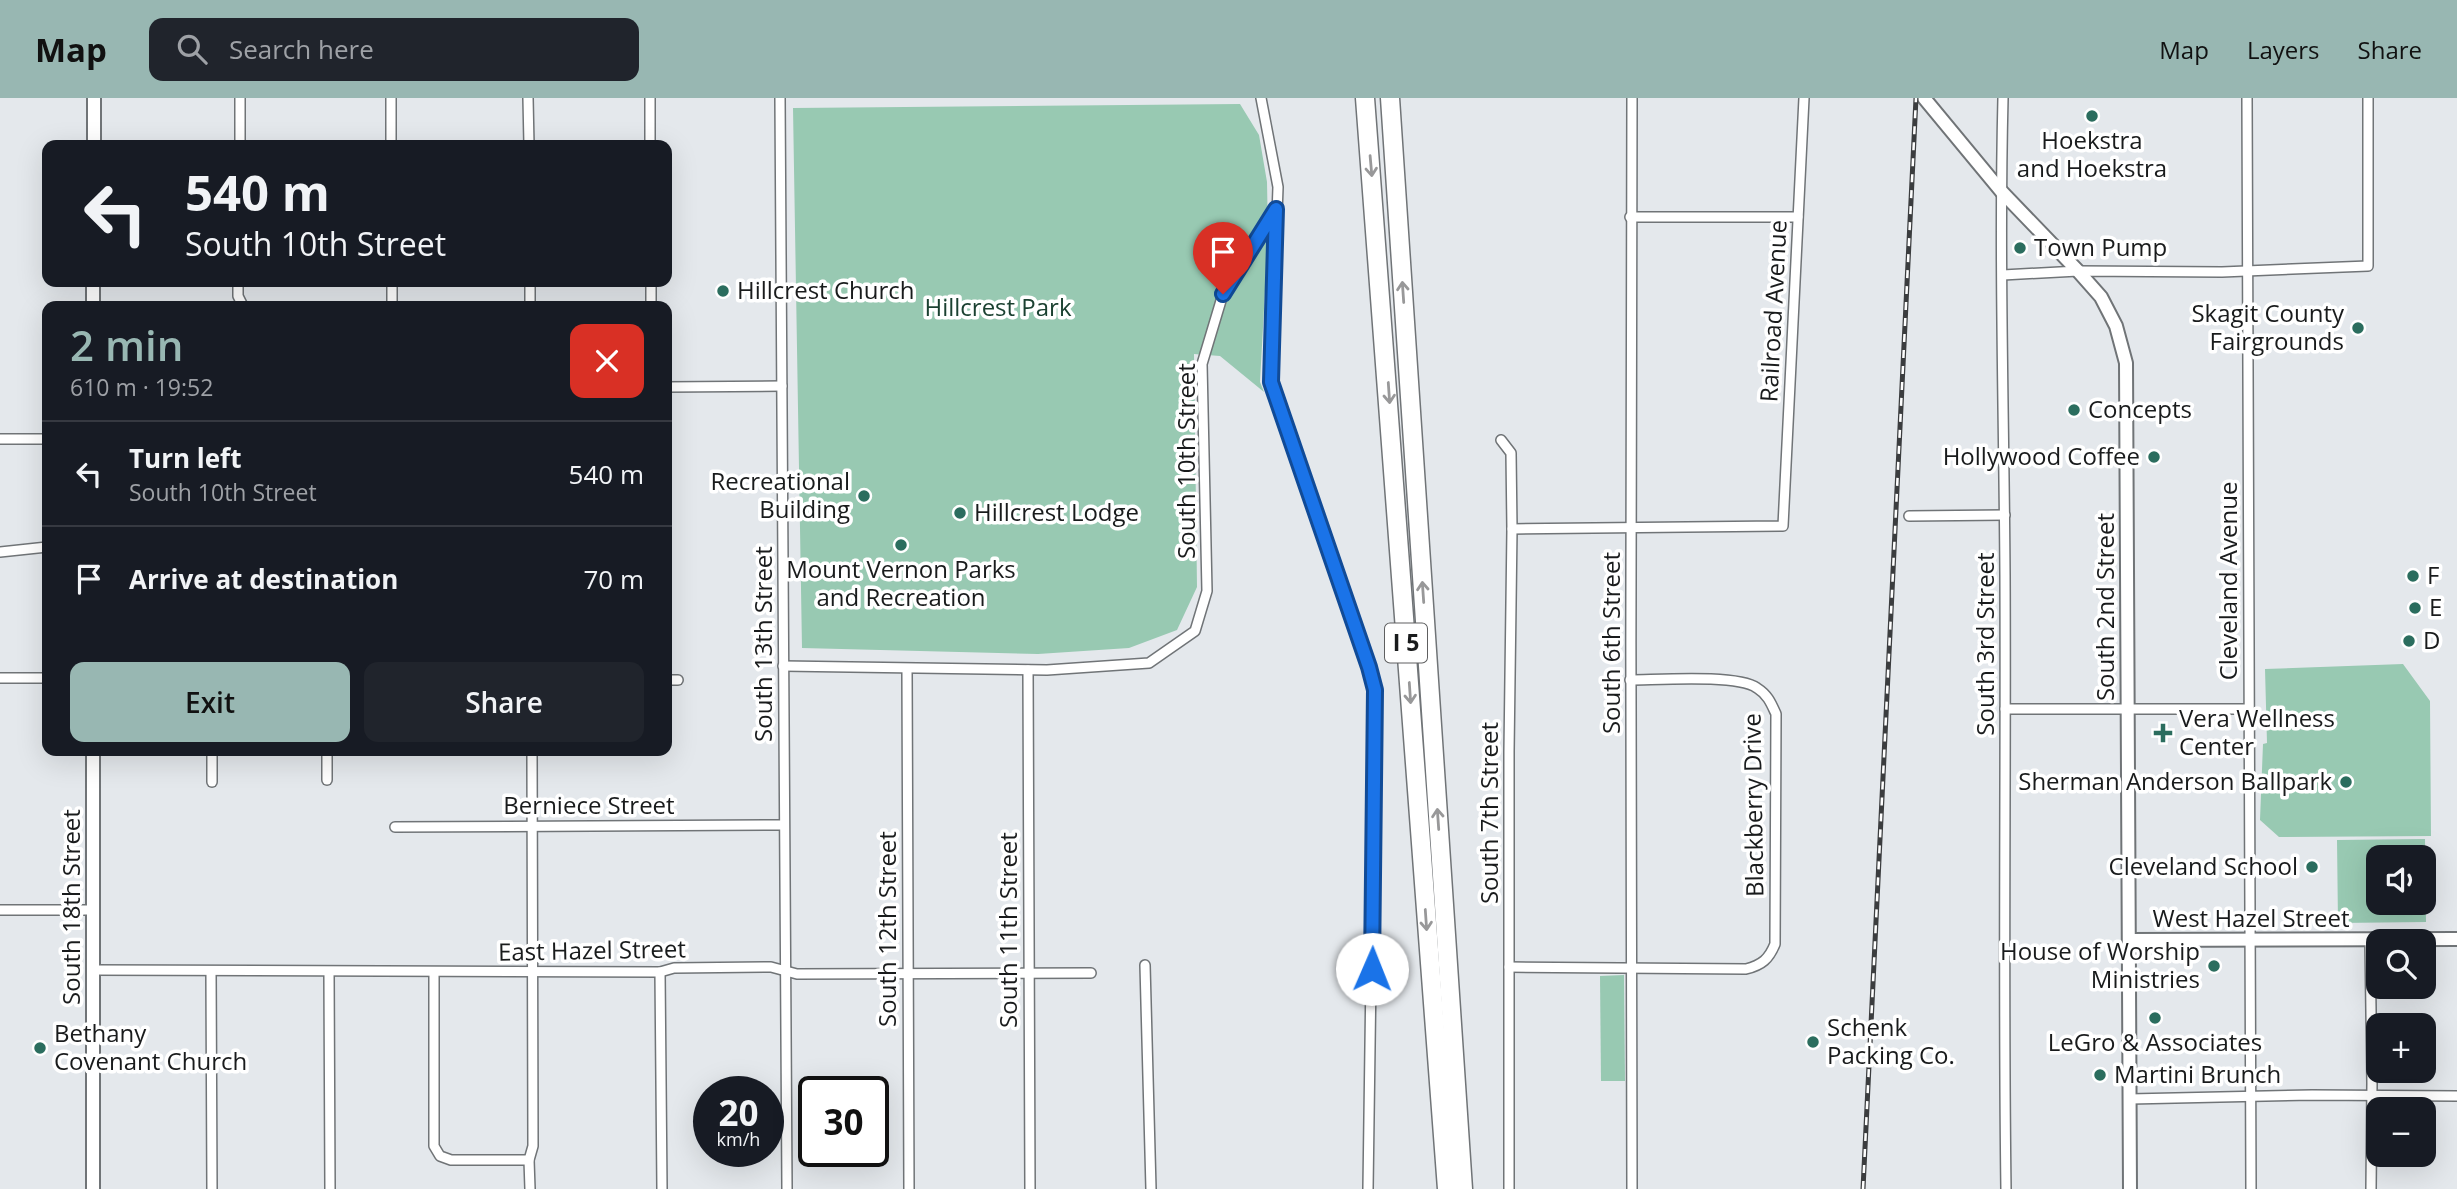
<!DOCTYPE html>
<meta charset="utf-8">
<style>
:root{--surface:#171b24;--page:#20242c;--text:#f1f3f6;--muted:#9ea1a6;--line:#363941;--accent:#98b7b2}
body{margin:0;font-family:"Open Sans",sans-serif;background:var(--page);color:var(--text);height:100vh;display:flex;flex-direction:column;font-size:26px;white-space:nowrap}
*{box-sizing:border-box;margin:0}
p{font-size:23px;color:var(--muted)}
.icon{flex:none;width:38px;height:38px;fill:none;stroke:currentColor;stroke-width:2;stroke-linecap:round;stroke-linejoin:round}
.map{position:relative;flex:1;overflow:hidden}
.panel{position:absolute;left:42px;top:203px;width:630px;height:455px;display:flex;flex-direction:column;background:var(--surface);border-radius:14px;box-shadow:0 7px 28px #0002}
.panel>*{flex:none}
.banner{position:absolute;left:42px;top:42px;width:630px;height:147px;border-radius:14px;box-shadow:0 7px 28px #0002;background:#171b24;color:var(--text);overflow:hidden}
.tools{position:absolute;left:2366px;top:747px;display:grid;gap:14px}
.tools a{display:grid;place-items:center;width:70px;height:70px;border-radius:14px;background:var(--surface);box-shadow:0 7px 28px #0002;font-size:35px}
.speed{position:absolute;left:693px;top:978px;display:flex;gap:14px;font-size:35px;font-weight:700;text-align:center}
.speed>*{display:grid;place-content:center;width:91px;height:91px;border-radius:50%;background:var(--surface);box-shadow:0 7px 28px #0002;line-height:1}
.speed small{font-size:18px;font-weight:400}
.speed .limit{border:4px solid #111;border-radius:10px;background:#fff;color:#111}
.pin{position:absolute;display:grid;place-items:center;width:60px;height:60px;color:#fff;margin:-72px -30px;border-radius:50% 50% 50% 0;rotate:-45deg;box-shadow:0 0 7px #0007}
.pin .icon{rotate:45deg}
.me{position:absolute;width:77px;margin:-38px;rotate:1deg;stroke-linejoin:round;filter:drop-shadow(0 0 5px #0008)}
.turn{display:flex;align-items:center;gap:24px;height:147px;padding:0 28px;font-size:32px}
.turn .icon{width:91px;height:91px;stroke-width:2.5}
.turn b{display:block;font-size:49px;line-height:60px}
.round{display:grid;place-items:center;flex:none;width:74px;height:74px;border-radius:14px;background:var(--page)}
.head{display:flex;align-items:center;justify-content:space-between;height:119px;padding:0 28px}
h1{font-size:42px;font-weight:600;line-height:52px;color:var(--accent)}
.cta{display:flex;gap:14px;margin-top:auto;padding:14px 28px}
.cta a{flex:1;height:80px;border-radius:14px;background:var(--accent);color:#111;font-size:28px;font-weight:600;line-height:80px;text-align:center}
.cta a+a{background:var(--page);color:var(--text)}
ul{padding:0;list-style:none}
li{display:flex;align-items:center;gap:21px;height:105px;padding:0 28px;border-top:2px solid var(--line)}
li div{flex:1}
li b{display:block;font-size:26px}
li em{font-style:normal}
header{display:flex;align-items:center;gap:42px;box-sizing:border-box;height:98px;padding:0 35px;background:var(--accent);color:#111}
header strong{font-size:33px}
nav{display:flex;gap:38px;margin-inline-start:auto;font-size:24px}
.search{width:490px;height:63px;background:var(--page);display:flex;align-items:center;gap:18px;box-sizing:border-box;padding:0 24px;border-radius:14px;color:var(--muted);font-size:26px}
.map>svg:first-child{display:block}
.green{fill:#98c9b2;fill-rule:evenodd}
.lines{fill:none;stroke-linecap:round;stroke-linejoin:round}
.street-casing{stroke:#707477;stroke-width:12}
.secondary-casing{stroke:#707477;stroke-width:16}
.highway-casing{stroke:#707477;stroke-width:21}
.street{stroke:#fff;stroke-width:9}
.secondary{stroke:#fff;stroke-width:12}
.highway{stroke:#fff;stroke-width:18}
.rail-casing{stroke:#3b3d3f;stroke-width:5}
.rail{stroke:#fff;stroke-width:2.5;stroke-dasharray:8;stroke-linecap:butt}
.oneway{stroke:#989899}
.route-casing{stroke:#114b97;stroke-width:18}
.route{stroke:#1a73e8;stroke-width:12}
.poi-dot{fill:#2b6d5e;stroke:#fff;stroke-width:2.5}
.labels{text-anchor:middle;stroke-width:7;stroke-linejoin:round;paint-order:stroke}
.shield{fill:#fff;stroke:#5e5f60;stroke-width:2}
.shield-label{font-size:23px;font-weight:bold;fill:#191b1c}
.poi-label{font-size:24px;fill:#191b1c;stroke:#fff;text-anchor:start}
.park-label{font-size:24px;fill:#1b4131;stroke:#fff}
.street-label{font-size:24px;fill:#191b1c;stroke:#fff}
</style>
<header>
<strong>Map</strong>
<div class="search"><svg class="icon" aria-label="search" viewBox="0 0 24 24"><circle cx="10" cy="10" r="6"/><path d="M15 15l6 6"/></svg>Search here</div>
<nav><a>Map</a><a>Layers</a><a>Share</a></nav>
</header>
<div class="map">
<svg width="2457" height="1091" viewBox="0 0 2457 1091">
<rect width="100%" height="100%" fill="#e4e8ec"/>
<g class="green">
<polygon points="1240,6 1259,37 1267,84 1268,137 1260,284 1264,294 1220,258 1194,256 1197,489 1177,532 1129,550 1038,556 802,550 793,10"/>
<polygon points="2403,566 2430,603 2431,738 2279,739 2260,722 2263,646 2267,645 2265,571"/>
<path d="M 2425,741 L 2426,824 L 2338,825 L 2337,742 ZM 2378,760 L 2424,760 L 2424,805 L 2378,805 Z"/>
<polygon points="1624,877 1625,983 1601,983 1600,878"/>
</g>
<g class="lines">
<defs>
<g id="street">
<polyline points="391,0 391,47"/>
<polyline points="528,0 529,47"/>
<polyline points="650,0 650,47"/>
<polyline points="780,0 787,1091"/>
<polyline points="1261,0 1278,89 1271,284 1369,569 1375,592 1368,1091"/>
<path d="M 1632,0 C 1629,364 1632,727 1632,1091"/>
<path d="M 2003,0 C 1999,159 2004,318 2005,477 C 2006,682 2003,886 2006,1091"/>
<polyline points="2247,0 2251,1091"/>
<polyline points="240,47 240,0"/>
<polyline points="1630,119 1798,119"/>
<polyline points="2003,177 2078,173 2222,174 2368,168 2368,0"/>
<polyline points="238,184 238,198 243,208"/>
<polyline points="392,184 392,208"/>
<polyline points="530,184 530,208"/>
<polyline points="651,184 651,208"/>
<polyline points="667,289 782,288"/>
<polyline points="0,341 47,341"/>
<polyline points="1501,342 1511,355 1512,431 1509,653 1509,1091"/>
<polyline points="1909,418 2005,417"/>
<polyline points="1512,431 1783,428 1804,0"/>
<polyline points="0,454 47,449"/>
<polyline points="783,568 1047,572 1149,565 1195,533 1207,493 1202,266 1223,196 1275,112"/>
<polyline points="907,572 909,1091"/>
<polyline points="1028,572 1030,1091"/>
<polyline points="0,580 47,580"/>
<polyline points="667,582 678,582"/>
<polyline points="2005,611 2248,611"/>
<polyline points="327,653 327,682"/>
<polyline points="212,684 212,653"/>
<polyline points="395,729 784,727"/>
<polyline points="0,812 93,812"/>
<polyline points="2370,842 2372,985 2371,1091"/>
<polyline points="1145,867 1151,1091"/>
<path d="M 1509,869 L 1746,871 C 1762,867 1769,861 1775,846 L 1776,616 C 1771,605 1768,597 1757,590 C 1737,576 1657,582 1630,582"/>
<polyline points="93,872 660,874 674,870 771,869 797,876 1091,875"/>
<polyline points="211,873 212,1091"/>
<polyline points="329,874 330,1091"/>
<polyline points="434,874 434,1048 440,1058 451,1062 529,1062"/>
<polyline points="660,874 662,1091"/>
<polyline points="2130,1001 2312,997 2457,998"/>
<polyline points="530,1091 529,1062 533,1048 532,653"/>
</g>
<g id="secondary">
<polyline points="1924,0 2001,93 2078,173 2101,199 2116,228 2126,265 2130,1091"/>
<polyline points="94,47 94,0"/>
<polyline points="93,208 93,184"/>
<polyline points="93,653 93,1091"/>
<polyline points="2129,842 2457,841"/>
</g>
<g id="highway">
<polyline points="1365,0 1447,1091"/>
<polyline points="1390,0 1463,1091"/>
</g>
</defs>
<use href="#street" class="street-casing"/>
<use href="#secondary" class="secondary-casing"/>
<use href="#highway" class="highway-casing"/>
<use href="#street" class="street"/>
<use href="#secondary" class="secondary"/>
<use href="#highway" class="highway"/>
<defs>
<polyline id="rail" points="1863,1091 1916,0"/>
</defs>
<use href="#rail" class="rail-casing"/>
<use href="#rail" class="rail"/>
</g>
<defs><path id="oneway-shaft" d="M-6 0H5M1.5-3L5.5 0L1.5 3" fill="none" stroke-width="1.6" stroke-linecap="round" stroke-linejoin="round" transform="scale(1.75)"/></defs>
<g class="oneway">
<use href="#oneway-shaft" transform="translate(1371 68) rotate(85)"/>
<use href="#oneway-shaft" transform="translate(1403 194) rotate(-94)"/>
<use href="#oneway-shaft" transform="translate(1389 295) rotate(86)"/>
<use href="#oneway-shaft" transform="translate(1423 494) rotate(-94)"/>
<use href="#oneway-shaft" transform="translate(1410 595) rotate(86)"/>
<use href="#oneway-shaft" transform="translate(1438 721) rotate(-94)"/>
<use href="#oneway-shaft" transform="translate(1426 822) rotate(86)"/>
</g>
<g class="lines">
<defs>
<polyline id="route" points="1223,196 1276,111 1271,284 1369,569 1375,592 1372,871"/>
</defs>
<use href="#route" class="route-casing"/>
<use href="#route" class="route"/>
</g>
<g class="poi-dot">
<circle cx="2092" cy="18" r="7"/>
<circle cx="2020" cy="150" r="7"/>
<circle cx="723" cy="193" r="7"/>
<circle cx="2358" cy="230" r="7"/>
<circle cx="2074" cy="312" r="7"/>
<circle cx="2154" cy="359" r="7"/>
<circle cx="864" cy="398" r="7"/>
<circle cx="960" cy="415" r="7"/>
<circle cx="901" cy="447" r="7"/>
<circle cx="2413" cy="478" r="7"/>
<circle cx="2415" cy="510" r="7"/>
<circle cx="2409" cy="543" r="7"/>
<path d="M2159.5 624.5h7v7h7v7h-7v7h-7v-7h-7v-7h7z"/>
<circle cx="2346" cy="684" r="7"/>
<circle cx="2312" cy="769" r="7"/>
<circle cx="2214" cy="868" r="7"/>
<circle cx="2155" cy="920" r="7"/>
<circle cx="1813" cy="944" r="7"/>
<circle cx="40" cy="950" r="7"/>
<circle cx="2100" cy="977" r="7"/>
</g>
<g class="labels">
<rect class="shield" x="1385" y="525.5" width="42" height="39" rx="5"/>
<g class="shield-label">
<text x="1406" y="553">I 5</text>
</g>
<g class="poi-label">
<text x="2092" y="51" text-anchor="middle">Hoekstra<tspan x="2092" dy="28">and Hoekstra</tspan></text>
<text x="2034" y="158">Town Pump</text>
<text x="737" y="201">Hillcrest Church</text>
<text x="2344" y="224" text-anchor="end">Skagit County<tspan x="2344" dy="28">Fairgrounds</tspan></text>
<text x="2088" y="320">Concepts</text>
<text x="2140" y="367" text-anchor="end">Hollywood Coffee</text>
<text x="850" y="392" text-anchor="end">Recreational<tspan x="850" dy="28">Building</tspan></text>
<text x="974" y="423">Hillcrest Lodge</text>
<text x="901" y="480" text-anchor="middle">Mount Vernon Parks<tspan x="901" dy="28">and Recreation</tspan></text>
<text x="2427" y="486">F</text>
<text x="2429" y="518">E</text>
<text x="2423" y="551">D</text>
<text x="2179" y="629">Vera Wellness<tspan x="2179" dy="28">Center</tspan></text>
<text x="2332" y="692" text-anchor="end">Sherman Anderson Ballpark</text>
<text x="2298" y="777" text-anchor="end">Cleveland School</text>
<text x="2200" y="862" text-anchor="end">House of Worship<tspan x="2200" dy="28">Ministries</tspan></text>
<text x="1827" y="938">Schenk<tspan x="1827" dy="28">Packing Co.</tspan></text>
<text x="54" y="944">Bethany<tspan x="54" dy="28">Covenant Church</tspan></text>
<text x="2155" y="953" text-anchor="middle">LeGro &amp; Associates</text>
<text x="2114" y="985">Martini Brunch</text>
</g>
<g class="park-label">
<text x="998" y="218">Hillcrest Park</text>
</g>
<g class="street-label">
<text transform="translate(1774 213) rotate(-87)" y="8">Railroad Avenue</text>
<text transform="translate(1187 363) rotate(-90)" y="8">South 10th Street</text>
<text transform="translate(2229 483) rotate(-90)" y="8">Cleveland Avenue</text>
<text transform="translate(2106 509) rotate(-90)" y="8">South 2nd Street</text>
<text transform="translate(1612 545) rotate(-90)" y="8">South 6th Street</text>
<text transform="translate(764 546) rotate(-90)" y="8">South 13th Street</text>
<text transform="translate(1986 546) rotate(-90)" y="8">South 3rd Street</text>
<text transform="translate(1754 707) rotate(-91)" y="8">Blackberry Drive</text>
<text x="589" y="716">Berniece Street</text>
<text transform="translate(1490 715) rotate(-90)" y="8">South 7th Street</text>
<text transform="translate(72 809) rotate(-90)" y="8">South 18th Street</text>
<text x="2251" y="829">West Hazel Street</text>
<text transform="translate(888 831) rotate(-90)" y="8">South 12th Street</text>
<text transform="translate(1009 832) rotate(-90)" y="8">South 11th Street</text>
<text transform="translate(592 853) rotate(-1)" y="8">East Hazel Street</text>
</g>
</g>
</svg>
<div class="tools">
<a><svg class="icon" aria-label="sound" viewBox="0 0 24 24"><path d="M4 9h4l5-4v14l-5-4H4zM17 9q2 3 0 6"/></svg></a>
<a><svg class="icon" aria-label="search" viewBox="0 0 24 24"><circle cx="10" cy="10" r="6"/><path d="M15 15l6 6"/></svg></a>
<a>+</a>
<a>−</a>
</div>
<div class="speed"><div>20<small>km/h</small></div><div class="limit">30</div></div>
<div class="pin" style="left:1223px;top:196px;background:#d93025"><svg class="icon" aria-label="arrive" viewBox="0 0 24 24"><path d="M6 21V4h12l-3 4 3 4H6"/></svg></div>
<svg class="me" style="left:1372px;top:871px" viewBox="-20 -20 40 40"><circle r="19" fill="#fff"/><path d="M0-13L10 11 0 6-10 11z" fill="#1a73e8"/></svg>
<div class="banner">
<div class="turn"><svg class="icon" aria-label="left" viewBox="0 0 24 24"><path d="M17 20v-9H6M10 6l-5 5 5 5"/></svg><div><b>540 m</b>South 10th Street</div></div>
</div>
<section class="panel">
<div class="head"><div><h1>2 min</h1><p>610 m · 19:52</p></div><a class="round" style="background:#d93025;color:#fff"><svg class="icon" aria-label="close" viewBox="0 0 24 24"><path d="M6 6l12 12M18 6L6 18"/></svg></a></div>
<ul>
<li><svg class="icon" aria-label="left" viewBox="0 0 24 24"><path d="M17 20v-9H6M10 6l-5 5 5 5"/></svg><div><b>Turn left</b><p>South 10th Street</p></div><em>540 m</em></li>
<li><svg class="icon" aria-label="arrive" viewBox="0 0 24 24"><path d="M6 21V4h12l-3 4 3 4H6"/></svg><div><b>Arrive at destination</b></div><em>70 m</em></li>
</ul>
<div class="cta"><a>Exit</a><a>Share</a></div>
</section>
</div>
